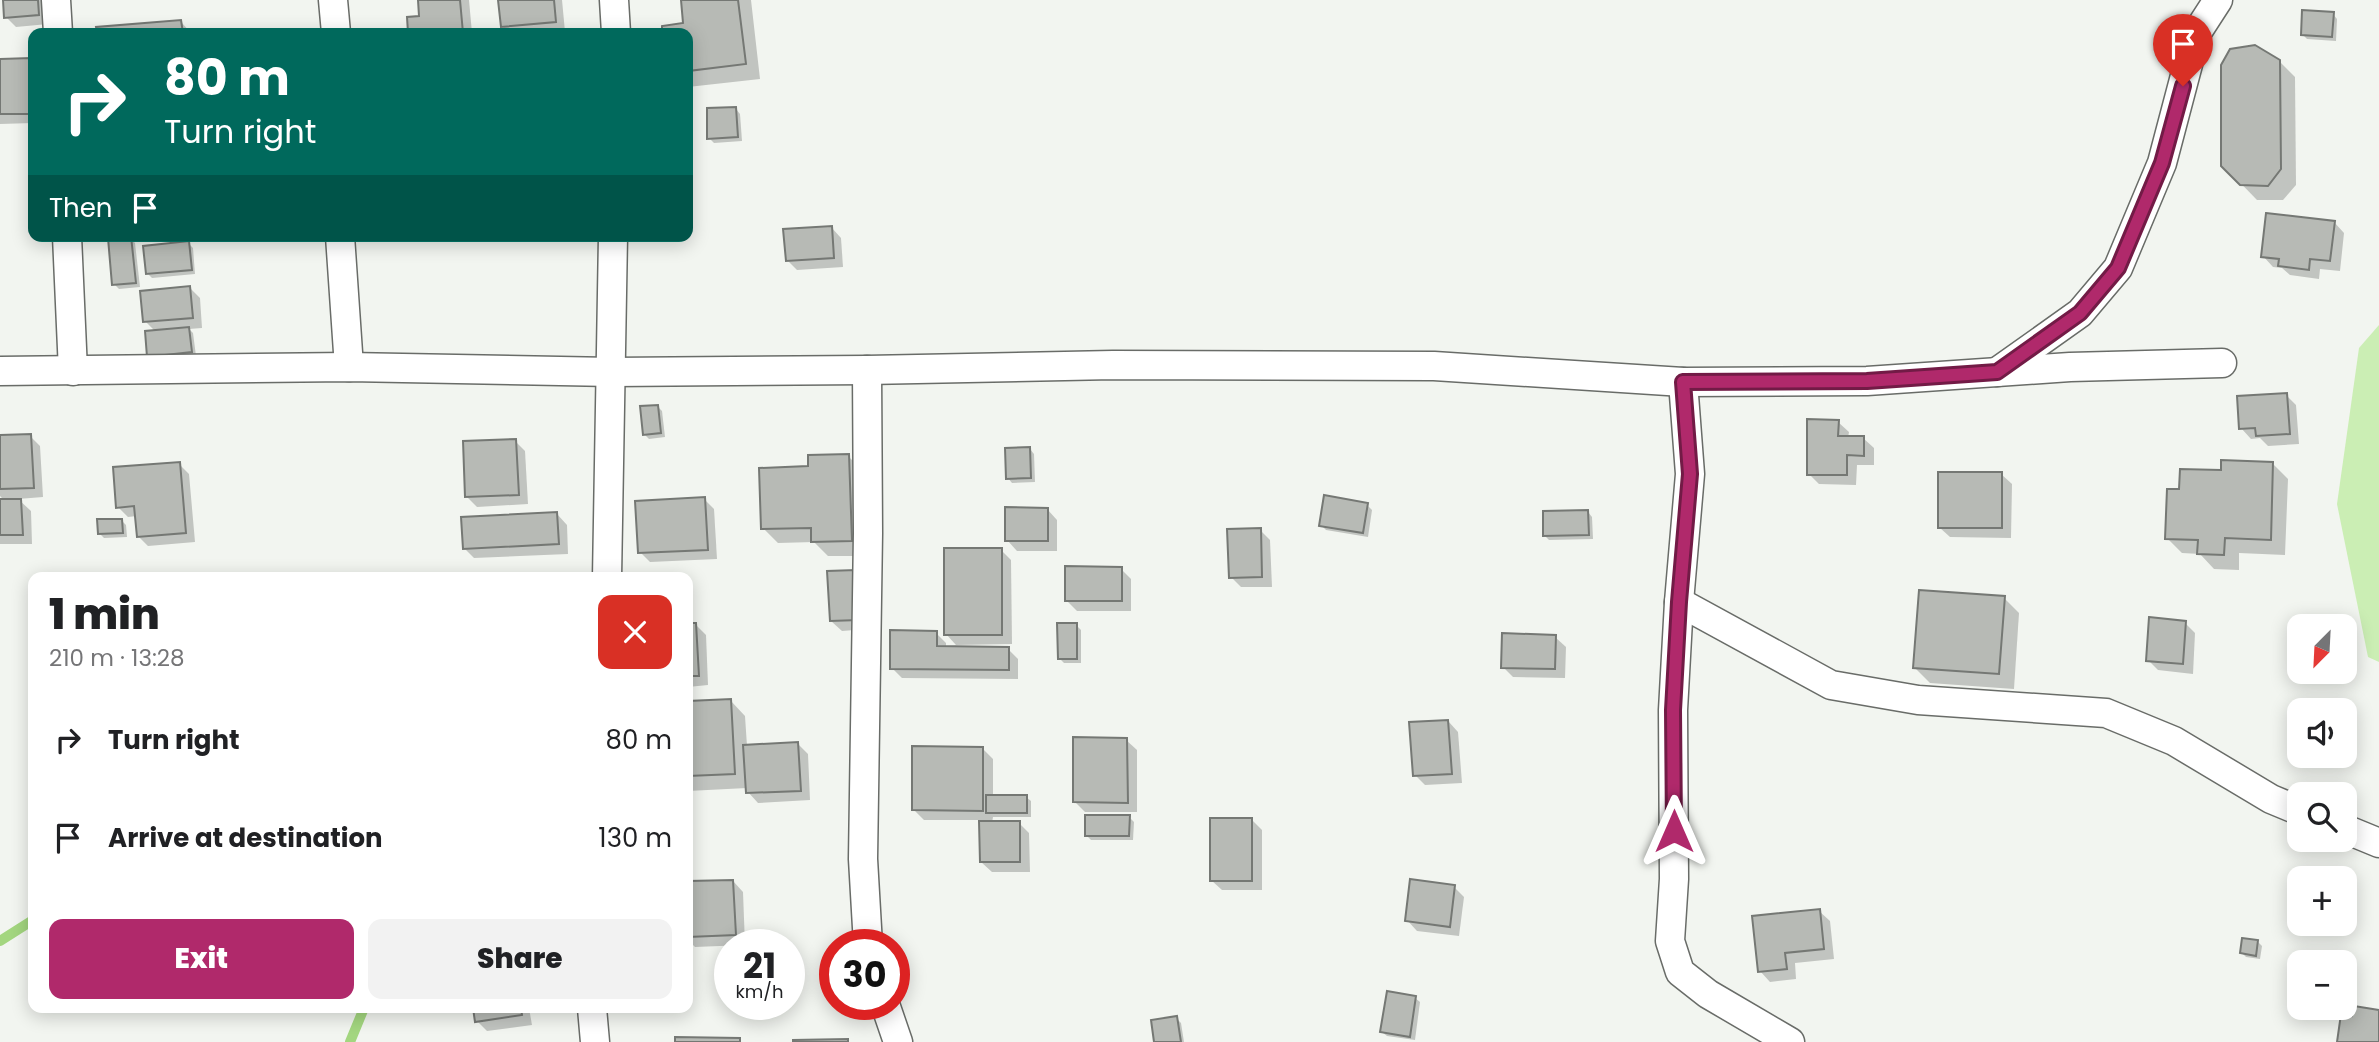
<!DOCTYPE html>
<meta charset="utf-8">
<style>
:root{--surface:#fff;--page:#f2f2f2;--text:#202124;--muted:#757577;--accent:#b0296b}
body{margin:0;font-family:Poppins,sans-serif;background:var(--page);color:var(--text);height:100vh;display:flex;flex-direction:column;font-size:26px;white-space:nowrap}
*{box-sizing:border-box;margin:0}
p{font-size:23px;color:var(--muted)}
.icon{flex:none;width:38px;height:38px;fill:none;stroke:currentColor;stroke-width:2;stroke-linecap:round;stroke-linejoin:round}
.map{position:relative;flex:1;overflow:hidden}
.side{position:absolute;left:28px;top:572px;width:665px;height:441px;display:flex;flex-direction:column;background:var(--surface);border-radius:14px;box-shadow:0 4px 18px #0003}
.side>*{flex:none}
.hud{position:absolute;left:28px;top:28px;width:665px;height:214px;border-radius:14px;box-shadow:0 4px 18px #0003;background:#00695c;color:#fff;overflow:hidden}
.needle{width:46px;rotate:204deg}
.tools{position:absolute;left:2287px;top:614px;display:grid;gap:14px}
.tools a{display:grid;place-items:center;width:70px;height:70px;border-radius:14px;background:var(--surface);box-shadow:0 4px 18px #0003;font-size:35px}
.speed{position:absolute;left:714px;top:929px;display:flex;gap:14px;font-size:35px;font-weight:700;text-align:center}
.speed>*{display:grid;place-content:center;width:91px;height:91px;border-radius:50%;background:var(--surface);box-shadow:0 4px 18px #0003;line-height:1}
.speed small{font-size:18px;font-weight:400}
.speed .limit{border:10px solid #d22;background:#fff;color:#111}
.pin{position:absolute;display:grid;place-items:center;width:60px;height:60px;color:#fff;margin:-72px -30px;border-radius:50% 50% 50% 0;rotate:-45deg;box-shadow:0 0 7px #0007}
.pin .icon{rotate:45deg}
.me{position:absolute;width:77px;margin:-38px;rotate:0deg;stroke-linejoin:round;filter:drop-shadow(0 0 5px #0008)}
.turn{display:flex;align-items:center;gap:24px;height:147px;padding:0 21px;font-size:32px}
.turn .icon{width:91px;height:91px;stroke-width:2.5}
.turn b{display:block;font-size:49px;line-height:60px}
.then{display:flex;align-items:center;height:66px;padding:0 21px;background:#0003;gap:14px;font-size:26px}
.round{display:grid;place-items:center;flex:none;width:74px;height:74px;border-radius:14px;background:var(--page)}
.summary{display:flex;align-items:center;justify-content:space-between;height:119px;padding:0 21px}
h1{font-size:42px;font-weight:800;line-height:52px}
.action{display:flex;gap:14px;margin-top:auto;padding:14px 21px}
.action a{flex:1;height:80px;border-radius:14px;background:var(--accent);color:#fff;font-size:28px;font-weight:800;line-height:80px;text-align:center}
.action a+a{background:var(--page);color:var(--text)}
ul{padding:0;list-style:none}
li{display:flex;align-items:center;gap:21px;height:98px;padding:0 21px}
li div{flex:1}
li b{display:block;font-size:26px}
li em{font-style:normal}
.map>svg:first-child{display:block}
.green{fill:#cbeeb4}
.shadow{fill:#0003}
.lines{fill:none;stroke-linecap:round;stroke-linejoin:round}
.stream{stroke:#a3d67f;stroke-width:10}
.building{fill:#b7bab5;stroke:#757874;stroke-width:2}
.street-casing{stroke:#696c68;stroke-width:31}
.street{stroke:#fff;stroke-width:28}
.route-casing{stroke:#721b46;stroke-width:18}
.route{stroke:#b0296b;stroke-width:12}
</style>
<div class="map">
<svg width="2379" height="1042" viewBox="0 0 2379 1042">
<rect width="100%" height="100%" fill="#f2f5f0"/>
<polygon class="green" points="2379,325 2379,662 2368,657 2337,504 2359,348"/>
<g class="shadow">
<polygon points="4,0 47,0 48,24 16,27 6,17"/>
<polygon points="419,0 469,0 472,33 410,33 409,19 421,18"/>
<polygon points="500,0 562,0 565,32 509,33 503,27"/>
<polygon points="682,0 751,0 760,79 688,87 688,33 664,33 663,27 685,25"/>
<polygon points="2333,14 2337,19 2336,41 2307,39 2302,34"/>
<polygon points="181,22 191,33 99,33 98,29"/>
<polygon points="31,60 33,63 33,123 0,124 0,61"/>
<polygon points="2279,61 2295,77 2296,185 2283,200 2257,200 2223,165"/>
<polygon points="736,109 740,114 742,141 714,143 709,138"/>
<polygon points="2334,222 2344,233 2340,271 2320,269 2319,279 2290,275 2282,268 2273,267 2263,256"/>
<polygon points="831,227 841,238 843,267 797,270 787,260"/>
<polygon points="489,236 529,236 529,237 490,237"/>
<polygon points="130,238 135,243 140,287 119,289 114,284"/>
<polygon points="188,243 193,248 195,274 152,278 147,273"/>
<polygon points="190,288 200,298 202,328 189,329 193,333 196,356 154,360 156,332 145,321"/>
<polygon points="2286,395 2296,405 2299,444 2268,446 2260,438 2251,439 2241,428"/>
<polygon points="657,406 662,411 665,437 649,439 644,434"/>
<polygon points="1838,422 1849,432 1848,438 1863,438 1874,448 1874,465 1857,465 1856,485 1819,484 1809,474"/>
<polygon points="30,436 40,446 43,497 18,499 31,511 32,544 0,544 0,501 5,501 0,496 0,437"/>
<polygon points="515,441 525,451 528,504 477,507 467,497"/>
<polygon points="1030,449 1034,454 1035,482 1012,483 1008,478"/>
<polygon points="848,456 863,471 866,556 828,556 814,542 778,543 763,528 810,468"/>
<polygon points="2272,463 2288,479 2285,555 2239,553 2239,570 2214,569 2200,554 2182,553 2167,538 2181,491 2222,472"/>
<polygon points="179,464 189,474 195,542 148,546 138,536 137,516 128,517 118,507"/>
<polygon points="2001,474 2012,484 2011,538 1950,537 1939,527"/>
<polygon points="704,499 714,509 717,559 650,562 640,552"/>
<polygon points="1367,505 1372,510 1368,537 1326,530 1321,525"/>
<polygon points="1047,509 1057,520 1057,551 1017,551 1007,540"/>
<polygon points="1588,512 1592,517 1593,539 1549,540 1544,535"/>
<polygon points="557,514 567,525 568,554 474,558 464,548"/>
<polygon points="121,520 126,525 127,537 104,538 100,534"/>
<polygon points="1260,530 1270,540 1272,587 1241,587 1231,577"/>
<polygon points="1001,550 1011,560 1012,644 956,645 946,634"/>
<polygon points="1121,569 1131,579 1131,611 1077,611 1066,600"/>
<polygon points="856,572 868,629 842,631 831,621"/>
<polygon points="2004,598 2019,613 2014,689 1930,683 1915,668"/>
<polygon points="2185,623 2195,633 2193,674 2158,670 2148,660"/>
<polygon points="688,625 696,625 706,635 708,685 688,687"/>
<polygon points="1076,625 1081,630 1081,663 1064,663 1059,658"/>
<polygon points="936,633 946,643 946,648 1008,649 1018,659 1018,679 902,678 892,668"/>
<polygon points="1555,637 1566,647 1565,678 1513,677 1503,667"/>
<polygon points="730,700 745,716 747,746 798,744 808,754 810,800 758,803 748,792 747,788 688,791 688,702"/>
<polygon points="1448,721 1458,732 1462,783 1425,785 1415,775"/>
<polygon points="1126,740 1137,750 1137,812 1085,812 1074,801"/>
<polygon points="983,749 993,759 993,796 1026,797 1031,801 1031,817 993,817 992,823 1019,823 1029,833 1030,872 992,872 981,862 981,820 924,820 914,810"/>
<polygon points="1129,817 1134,822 1133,840 1091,840 1086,835"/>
<polygon points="1252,820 1262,830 1262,890 1222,890 1211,880"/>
<polygon points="733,881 743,892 745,945 695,947 688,940 688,883"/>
<polygon points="1454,887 1464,897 1459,936 1417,931 1407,920"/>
<polygon points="1819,911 1830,921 1834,959 1795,963 1796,979 1770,982 1760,971"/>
<polygon points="2257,941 2262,946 2260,959 2246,957 2241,952"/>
<polygon points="1415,998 1420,1002 1415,1040 1387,1036 1382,1032"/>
<polygon points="475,1008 529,1008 532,1025 487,1031 477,1021"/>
<polygon points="1176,1018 1181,1023 1184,1042 1156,1042"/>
</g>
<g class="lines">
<g class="stream">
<polyline points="0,941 33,920"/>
<polyline points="350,1042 364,1008"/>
</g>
</g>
<g class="building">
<polygon points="3,0 38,0 39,15 4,18"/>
<polygon points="418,0 460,0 463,33 408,33 407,17 419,16"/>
<polygon points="498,0 554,0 556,22 501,27"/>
<polygon points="681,0 738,0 746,64 688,71 688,33 662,33 662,26 683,23"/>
<polygon points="2302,10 2334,12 2332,37 2301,35"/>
<polygon points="181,20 183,33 97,33 96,27"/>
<polygon points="2255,45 2280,60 2281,169 2268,186 2240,185 2221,166 2221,65 2230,49"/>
<polygon points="31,58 32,114 0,114 0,59"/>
<polygon points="736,107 738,137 707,139 707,108"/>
<polygon points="2266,213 2335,221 2330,261 2310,259 2309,270 2278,266 2279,259 2261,257"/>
<polygon points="832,226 834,258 786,261 783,229"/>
<polygon points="131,236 136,283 112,285 108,238"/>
<polygon points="189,241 192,270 146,274 143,246"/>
<polygon points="190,286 193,318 143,322 140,291"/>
<polygon points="189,327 192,352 147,357 145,331"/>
<polygon points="2287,393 2290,434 2256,436 2255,428 2239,429 2237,396"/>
<polygon points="658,405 661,433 643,435 640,406"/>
<polygon points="1807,419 1839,420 1838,436 1864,436 1864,456 1847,455 1847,475 1807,475"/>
<polygon points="31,434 34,488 0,489 0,435"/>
<polygon points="516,439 519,495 465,497 463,441"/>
<polygon points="1030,447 1031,478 1006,479 1005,448"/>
<polygon points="849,454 852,541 811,542 811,528 761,529 759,468 808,466 808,455"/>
<polygon points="2221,460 2273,462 2271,540 2225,538 2224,555 2197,554 2198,540 2165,539 2167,489 2179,489 2180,469 2221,470"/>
<polygon points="180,462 186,533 137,537 134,506 116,508 113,467"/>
<rect x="1938" y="472" width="64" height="56"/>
<polygon points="1324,495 1368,503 1363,533 1319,526"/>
<polygon points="705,497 708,550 638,553 635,501"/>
<polygon points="0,499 21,499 23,535 0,535"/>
<polygon points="1005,507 1048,508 1048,541 1005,541"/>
<polygon points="1588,510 1589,535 1543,536 1543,511"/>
<polygon points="557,512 559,544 463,549 461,517"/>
<polygon points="97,519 122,519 123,533 98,534"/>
<polygon points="1261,528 1262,577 1229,578 1227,529"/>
<rect x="944" y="548" width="58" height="87"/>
<polygon points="1065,566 1122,567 1122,601 1065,601"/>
<polygon points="856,570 859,620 830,621 827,571"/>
<polygon points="1919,590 2005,596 1999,674 1913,668"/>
<polygon points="2149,617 2186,621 2183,664 2146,661"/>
<polygon points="688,623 696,623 699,676 688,676"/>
<polygon points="1057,623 1077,623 1077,659 1058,659"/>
<polygon points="890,630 937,631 937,646 1009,647 1009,670 890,669"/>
<polygon points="1502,633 1556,635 1555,669 1501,668"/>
<polygon points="731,699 735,774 688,776 688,701"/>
<polygon points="1448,720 1452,774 1413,776 1409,722"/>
<polygon points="1073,737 1127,738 1128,803 1073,802"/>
<polygon points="798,742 801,791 746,793 743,745"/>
<polygon points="912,746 983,747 983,811 912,810"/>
<rect x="986" y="795" width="41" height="18"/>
<polygon points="1085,815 1130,815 1129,836 1085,836"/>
<rect x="1210" y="818" width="42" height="63"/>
<polygon points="979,821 1020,821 1020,862 980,862"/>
<polygon points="1410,879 1455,885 1450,927 1405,921"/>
<polygon points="733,880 736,935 688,937 688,881"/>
<polygon points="1820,909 1824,949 1785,953 1787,969 1758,972 1752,916"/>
<polygon points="2242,938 2258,940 2256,956 2240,953"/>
<polygon points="1387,991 1416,996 1410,1037 1380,1032"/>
<polygon points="2354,1006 2379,1010 2379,1042 2337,1042 2341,1014 2352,1016"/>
<polygon points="473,1008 521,1008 522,1015 475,1022"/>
<polygon points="1177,1016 1181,1042 1154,1042 1151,1020"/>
<polygon points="675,1037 740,1038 740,1042 675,1042"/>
<polygon points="848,1039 848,1042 793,1042 793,1040"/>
</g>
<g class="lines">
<defs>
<g id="street">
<polyline points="56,0 58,33"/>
<polyline points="333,0 336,33"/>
<polyline points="614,0 616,33"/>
<polyline points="67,236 73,371"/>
<polyline points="340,236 349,367"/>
<polyline points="867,370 868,533 863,859 868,945"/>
<polyline points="0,371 349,367 612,372 867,370 1113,365 1434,366 1683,382 1867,381 2070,367 2222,363"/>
<polyline points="1997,372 2080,313 2118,268 2162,163 2196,34 2218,0"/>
<polyline points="1683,382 1690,474 1679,602 1673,710 1674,879 1670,941 1680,972 1708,994 1790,1042"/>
<polyline points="607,578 613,236"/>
<polyline points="1679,602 1831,685 1918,700 2106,713 2174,741 2271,799 2300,811"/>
<polyline points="2345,829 2379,843"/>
<polyline points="885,1004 898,1042"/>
<polyline points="592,1008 595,1042"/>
</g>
</defs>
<use href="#street" class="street-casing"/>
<use href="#street" class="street"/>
</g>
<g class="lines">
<defs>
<polyline id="route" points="1674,831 1673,710 1679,602 1690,474 1683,382 1867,381 1997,372 2080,313 2118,268 2162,163 2183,86"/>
</defs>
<use href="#route" class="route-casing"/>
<use href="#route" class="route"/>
</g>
</svg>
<div class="tools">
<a><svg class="needle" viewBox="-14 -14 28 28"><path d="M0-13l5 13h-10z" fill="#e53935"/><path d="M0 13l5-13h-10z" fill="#757577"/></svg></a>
<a><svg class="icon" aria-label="sound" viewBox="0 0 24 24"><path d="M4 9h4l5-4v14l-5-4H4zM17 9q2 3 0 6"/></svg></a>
<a><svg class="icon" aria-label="search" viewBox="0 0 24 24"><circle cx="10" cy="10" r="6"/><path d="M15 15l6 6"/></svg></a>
<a>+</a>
<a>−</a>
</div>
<div class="speed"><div>21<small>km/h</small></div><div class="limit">30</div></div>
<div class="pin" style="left:2183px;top:86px;background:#d93025"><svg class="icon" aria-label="arrive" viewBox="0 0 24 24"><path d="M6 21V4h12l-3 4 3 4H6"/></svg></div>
<svg class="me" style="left:1674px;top:831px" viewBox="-20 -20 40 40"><path d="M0-17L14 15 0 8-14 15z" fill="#b0296b" stroke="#fff" stroke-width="4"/></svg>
<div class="hud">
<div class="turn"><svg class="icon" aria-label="right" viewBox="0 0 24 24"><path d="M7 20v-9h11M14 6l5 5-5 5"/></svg><div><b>80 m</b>Turn right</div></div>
<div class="then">Then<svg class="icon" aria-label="arrive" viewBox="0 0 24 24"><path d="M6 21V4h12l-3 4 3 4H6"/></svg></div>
</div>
<section class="side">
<div class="summary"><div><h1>1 min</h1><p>210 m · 13:28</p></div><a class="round" style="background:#d93025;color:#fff"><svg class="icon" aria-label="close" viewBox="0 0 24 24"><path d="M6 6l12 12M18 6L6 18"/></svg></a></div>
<ul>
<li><svg class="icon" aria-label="right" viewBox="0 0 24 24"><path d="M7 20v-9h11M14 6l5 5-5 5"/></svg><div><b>Turn right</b></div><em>80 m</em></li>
<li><svg class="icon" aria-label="arrive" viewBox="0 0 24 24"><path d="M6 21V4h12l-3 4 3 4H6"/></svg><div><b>Arrive at destination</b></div><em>130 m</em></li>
</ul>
<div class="action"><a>Exit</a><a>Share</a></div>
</section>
</div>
